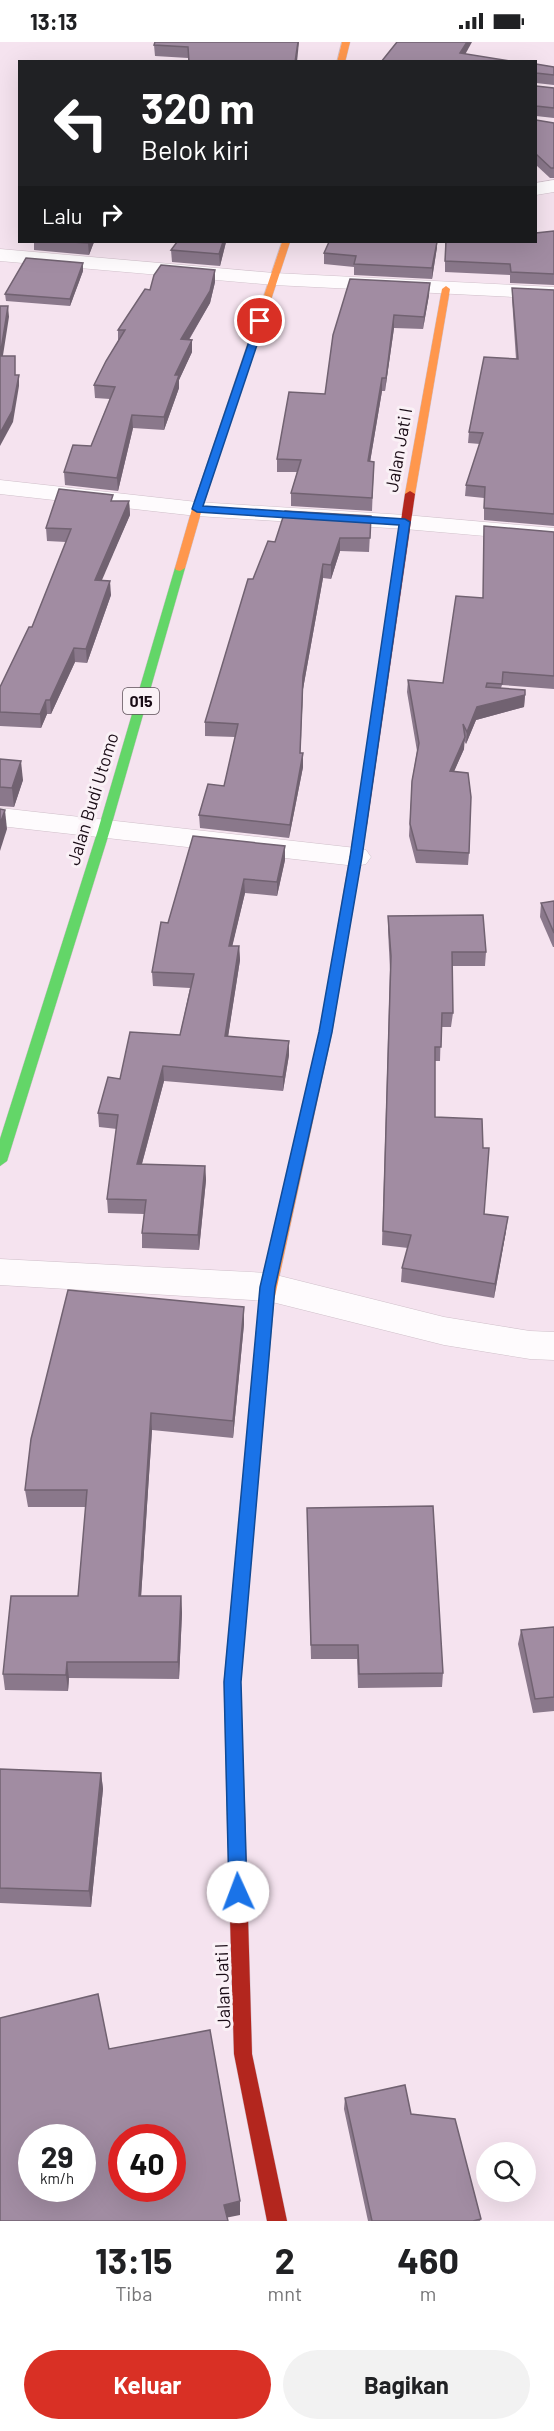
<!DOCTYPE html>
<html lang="id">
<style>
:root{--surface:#fff;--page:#f2f2f2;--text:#202124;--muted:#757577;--accent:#d93025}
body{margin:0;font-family:Barlow,sans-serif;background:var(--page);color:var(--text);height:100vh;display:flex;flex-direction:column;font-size:22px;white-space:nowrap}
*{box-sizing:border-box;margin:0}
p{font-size:20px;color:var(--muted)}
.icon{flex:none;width:33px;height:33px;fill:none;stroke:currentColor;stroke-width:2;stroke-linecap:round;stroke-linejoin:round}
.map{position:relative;height:2179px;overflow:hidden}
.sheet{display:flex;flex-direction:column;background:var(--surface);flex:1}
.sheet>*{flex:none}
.hud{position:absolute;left:18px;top:18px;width:519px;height:183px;border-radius:0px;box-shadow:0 6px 24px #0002;background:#202124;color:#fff;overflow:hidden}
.buttons{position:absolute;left:476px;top:2100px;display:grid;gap:12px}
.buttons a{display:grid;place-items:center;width:60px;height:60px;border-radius:50%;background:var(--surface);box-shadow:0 6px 24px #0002;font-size:30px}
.speed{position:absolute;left:18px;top:2082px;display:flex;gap:12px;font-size:30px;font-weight:700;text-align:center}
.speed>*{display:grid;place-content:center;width:78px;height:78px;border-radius:50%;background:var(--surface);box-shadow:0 6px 24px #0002;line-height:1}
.speed small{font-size:15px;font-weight:400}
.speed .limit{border:9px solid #d22;background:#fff;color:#111}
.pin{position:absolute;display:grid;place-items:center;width:51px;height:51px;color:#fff;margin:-26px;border:3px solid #fff;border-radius:50%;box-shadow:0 2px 6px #0007}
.me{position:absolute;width:66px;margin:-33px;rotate:358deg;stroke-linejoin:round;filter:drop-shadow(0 0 4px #0008)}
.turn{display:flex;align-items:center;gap:21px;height:126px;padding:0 24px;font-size:27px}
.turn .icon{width:78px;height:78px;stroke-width:2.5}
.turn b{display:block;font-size:42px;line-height:51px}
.then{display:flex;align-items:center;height:57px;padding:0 24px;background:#0003;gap:12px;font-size:22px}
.eta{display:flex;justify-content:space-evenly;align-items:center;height:102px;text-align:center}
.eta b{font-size:36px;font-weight:700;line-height:42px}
.cta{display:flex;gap:12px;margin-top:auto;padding:12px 24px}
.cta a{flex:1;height:69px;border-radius:36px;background:var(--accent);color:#fff;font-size:24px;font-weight:700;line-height:69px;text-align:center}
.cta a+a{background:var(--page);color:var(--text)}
.status{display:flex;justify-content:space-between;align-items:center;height:42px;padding:0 30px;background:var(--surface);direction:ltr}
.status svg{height:16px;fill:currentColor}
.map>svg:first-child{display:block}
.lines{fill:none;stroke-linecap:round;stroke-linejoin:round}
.street-casing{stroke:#cfbfc9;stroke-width:1}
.fast-casing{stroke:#cfbfc9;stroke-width:1}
.slow-casing{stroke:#cfbfc9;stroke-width:1}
.jam-casing{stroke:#cfbfc9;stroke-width:1}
.street{fill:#fefbfd;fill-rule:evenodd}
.fast{fill:#63d668;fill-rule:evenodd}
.slow{fill:#ff974d;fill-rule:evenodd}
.jam{fill:#b3261e;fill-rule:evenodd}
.wall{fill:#8a788b}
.shaded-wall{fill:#716271}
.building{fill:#a18ca2;stroke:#716271;stroke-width:1.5;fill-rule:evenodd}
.route{fill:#1a73e8;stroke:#114b97;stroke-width:1.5}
.labels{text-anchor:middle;stroke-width:6;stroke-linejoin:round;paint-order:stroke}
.shield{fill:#faf1f6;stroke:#5c5058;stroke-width:1.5}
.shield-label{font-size:16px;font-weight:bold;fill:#190b15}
.street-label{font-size:18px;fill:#190b15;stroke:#faf1f6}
</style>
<div class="status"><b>13:13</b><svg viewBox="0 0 49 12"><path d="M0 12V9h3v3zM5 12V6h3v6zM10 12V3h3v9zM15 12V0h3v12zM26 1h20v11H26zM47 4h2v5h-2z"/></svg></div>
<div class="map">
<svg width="554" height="2179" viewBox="0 0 554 2179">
<rect width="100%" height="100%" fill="#f5e3ef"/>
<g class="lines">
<defs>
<g id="street">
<polygon points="554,138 554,150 536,153 536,141"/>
<polygon points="0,207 274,231 554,245 554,257 274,243 0,219"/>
<polygon points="0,438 197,460 405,473 554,486 554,500 405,487 197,474 0,452"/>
<polygon points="0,766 356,806 366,808 371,815 366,822 356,824 0,784"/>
<polygon points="0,1217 268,1231 444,1275 530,1289 554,1290 554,1318 530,1317 444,1303 268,1259 0,1243"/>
</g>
<g id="fast">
<polygon points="180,523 185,526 110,788 7,1119 0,1124 0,1097 98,788 175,526"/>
<polygon points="267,1253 272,1255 274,1259 240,1640 245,1772 242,1778 236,1780 230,1778 227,1772 224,1640 260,1259 262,1255"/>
</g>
<g id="slow">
<polygon points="342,0 350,0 345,20 337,20"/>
<polygon points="282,200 290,200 202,467 185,526 180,529 176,528 175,526 192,467"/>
<polygon points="446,244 450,247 415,452 410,455 405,452 442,247"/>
<polygon points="361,779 367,783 332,990 274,1259 272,1263 262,1263 260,1259 320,990 355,783"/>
</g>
<g id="jam">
<polygon points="410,449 415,452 367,783 361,787 355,783 405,452"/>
<polygon points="236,1764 242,1766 245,1772 252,2012 287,2179 267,2179 234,2012 227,1772 230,1766"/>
</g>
</defs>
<use href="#street" class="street-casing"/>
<use href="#fast" class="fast-casing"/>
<use href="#slow" class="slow-casing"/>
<use href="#jam" class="jam-casing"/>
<use href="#street" class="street"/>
<use href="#fast" class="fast"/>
<use href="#slow" class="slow"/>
<use href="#jam" class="jam"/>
</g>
<g class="wall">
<polygon points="155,0 297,20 188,20 188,16 155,14 154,3"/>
<polygon points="536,22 554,25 554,43 536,41"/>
<polygon points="536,44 554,46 554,76 536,74"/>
<polygon points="536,78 554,81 554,136 550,136 536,123"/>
<polygon points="554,189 554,243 510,241 510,233 445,230 445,200 540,191"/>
<polygon points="34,200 94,200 89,213 34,208"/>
<polygon points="177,200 226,200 220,224 172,220 171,208"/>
<polygon points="437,205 432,237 354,233 354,225 324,222 324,211"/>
<polygon points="83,229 70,264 6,259 5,252"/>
<polygon points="215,240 210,261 189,298 192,310 179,338 179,346 164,388 133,386 118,449 65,443 64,430 91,404 110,357 95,356 94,343 118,299 118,288 150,248"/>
<polygon points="512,246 554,248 554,484 484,478 484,456 465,454 466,443 480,402 468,401 469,390 516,317 512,257"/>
<polygon points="429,253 423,287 394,286 385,349 382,349 370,420 374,420 372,469 291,464 291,451 297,430 277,430 277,417 325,352 333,293"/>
<polygon points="113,459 129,459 130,473 101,538 111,553 87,621 75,620 51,672 47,672 41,686 0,684 0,645 32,585 66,500 47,499 46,486"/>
<polygon points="371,474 369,510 340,509 331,537 323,536 303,647 300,711 303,711 303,725 289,796 200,786 199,773 224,744 235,695 205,694 205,680 253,537 275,500"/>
<polygon points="484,484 554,490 554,647 502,643 501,646 525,653 524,665 476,678 466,702 464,699 464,707 454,729 469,811 468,823 416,821 409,794 412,739 417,709 407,650 408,638 443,641 483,556"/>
<polygon points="0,717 23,738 14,765 0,764"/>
<polygon points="193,794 285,818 277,854 245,851 232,904 239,904 240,918 228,994 289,1013 283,1049 164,1039 142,1122 205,1124 206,1138 199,1208 142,1206 142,1191 144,1172 108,1171 107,1157 117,1087 99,1085 98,1071 120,1037 180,993 190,946 153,944 152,930 168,881"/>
<polygon points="554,859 554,905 553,905 540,875 541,861"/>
<polygon points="388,874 486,910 485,924 452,924 453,971 451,985 441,985 440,1019 435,1019 435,1075 484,1172 506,1189 494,1256 401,1240 402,1226 408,1206 382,1203 390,928 388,888"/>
<polygon points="244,1265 244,1282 233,1396 152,1388 141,1554 181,1554 182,1571 179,1637 69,1636 68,1649 5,1648 3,1632 78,1554 86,1465 28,1465 25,1448"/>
<polygon points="307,1466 443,1631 442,1645 358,1646 357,1617 311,1617"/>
<polygon points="554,1585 554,1669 533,1671 518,1602 521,1588"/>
<polygon points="0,1727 101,1731 103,1747 91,1865 0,1861"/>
<polygon points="345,2056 411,2072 481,2177 480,2179 368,2179 344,2067"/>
</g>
<g class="shaded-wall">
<polygon points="298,0 299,0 297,20 295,20"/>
<polygon points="467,0 472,0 461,20 460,11"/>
<polygon points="89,200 94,200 89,213 88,201"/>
<polygon points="223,200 226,200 220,224 219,212"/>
<polygon points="437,200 437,205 432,237 432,226"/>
<polygon points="83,221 83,229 70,264 70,257"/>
<polygon points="215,228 215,240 210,261 182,309 181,297"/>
<polygon points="430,241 429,253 423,287 424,275"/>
<polygon points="8,264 9,275 1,326 0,314"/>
<polygon points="394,273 394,286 385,349 386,336"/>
<polygon points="192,298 192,310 179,338 179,346 164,388 164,375 175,333"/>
<polygon points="19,333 19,344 13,380 0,404 0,391"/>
<polygon points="382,336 382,349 368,432 368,419"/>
<polygon points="132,373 133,386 118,449 117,436"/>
<polygon points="129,459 130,473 96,552 95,538"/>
<polygon points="340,496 340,509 331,537 331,523"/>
<polygon points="323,522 323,536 303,647 300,724 303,634"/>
<polygon points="110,539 111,553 87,621 86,607"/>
<polygon points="74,606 75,620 51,672 50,658"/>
<polygon points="525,653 524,665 476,678 466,702 467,690 477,665"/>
<polygon points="46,658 47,672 41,686 40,672"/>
<polygon points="465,695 464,707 449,741 450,729"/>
<polygon points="303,711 303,725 289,796 290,783"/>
<polygon points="21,719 23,738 14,765 12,746"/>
<polygon points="5,768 7,787 0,809 0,782"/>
<polygon points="285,804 285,818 277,854 277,840"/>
<polygon points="244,837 245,851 229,918 229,904"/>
<polygon points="239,904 240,918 226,1008 225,994"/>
<polygon points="289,999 289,1013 283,1049 283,1035"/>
<polygon points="163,1024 164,1039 138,1136 137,1122"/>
<polygon points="205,1124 206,1138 199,1208 198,1193"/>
<polygon points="508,1175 506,1189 494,1256 495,1242"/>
<polygon points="244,1265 244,1282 233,1396 233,1379"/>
<polygon points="151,1371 152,1388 140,1571 139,1554"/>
<polygon points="181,1554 182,1571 179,1637 178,1620"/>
<polygon points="67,1620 69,1636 68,1649 66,1633"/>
<polygon points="101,1731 103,1747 91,1865 89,1849"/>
<polygon points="240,2159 240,2173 225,2176 224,2163"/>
</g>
<g class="building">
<polygon points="155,0 298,0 295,20 189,20 188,5 154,3"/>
<polygon points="397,0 467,0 460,11 517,20 381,20"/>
<polygon points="536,22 554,25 554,33 536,31"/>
<polygon points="536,44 554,46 554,66 536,64"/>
<polygon points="536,78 554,81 554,126 551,126 536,112"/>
<polygon points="554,189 554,232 511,230 510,222 445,219 446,200 536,200 536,191"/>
<polygon points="72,200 89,200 88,201"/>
<polygon points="177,200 223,200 219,212 171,208"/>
<polygon points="329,200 437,200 432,226 354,222 356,214 324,211"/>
<polygon points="26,216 83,221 70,257 5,252"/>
<polygon points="161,223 215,228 210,249 181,297 192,298 175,333 179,333 164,375 132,373 117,436 64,430 73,403 91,404 115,345 94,343 106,319 125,288 118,288 145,247 150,248 154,233"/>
<polygon points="350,237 430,241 424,275 394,273 386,336 382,336 368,419 374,420 372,456 291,451 301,418 277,417 289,350 325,352 333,293"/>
<polygon points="512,246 554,248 554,472 484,466 485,445 466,443 483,391 469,390 484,315 518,317"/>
<polygon points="0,264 8,264 0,314 15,314 15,333 19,333 12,369 0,391"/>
<polygon points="59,447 113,453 111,459 129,459 95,538 110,539 86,607 74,606 50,658 46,658 40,672 0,670 0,645 29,585 32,585 71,487 46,486"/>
<polygon points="285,469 371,474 370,496 340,496 331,523 323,522 303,634 300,711 303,711 290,783 199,773 208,742 224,744 238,682 205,680 248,537 253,537 268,499 275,500"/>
<polygon points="484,484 554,490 554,634 503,630 502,642 487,641 486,645 525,648 525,653 477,665 467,690 463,682 465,695 450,729 468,731 471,755 469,811 417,808 410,782 412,739 419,701 408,638 443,641 456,554 483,556"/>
<polygon points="0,717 21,719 12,746 0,745"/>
<polygon points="0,767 5,768 0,782"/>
<polygon points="193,794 285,804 277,840 244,837 229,904 239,904 225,994 289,999 283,1035 163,1024 137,1122 205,1124 198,1193 142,1191 146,1158 107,1157 118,1073 98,1071 108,1035 120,1037 130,990 180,993 194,932 152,930 161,880 168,881"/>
<polygon points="554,859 554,891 541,861"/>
<polygon points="483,873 486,910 452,910 453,971 442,971 441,1005 435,1005 435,1075 482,1077 483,1106 489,1106 484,1172 508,1175 495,1242 402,1226 411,1193 383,1189 391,914 388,874"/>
<polygon points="68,1248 244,1265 233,1379 151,1371 139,1554 181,1554 178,1620 67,1620 66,1633 3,1632 11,1554 78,1554 87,1448 25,1448 31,1397"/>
<polygon points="433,1464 443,1631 359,1632 358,1603 311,1603 307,1466"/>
<polygon points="554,1585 554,1655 535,1657 521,1588"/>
<polygon points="0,1727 101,1731 89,1849 0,1846"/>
<path d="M 98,1952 L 109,2007 L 210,1988 L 240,2159 L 224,2163 L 228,2179 L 0,2179 L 0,1976 ZM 32,2096 L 82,2096 L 82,2146 L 32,2146 ZM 122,2096 L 172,2096 L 172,2146 L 122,2146 Z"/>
<polygon points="405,2043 411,2072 455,2077 481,2177 473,2179 372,2179 345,2056"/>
</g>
<polygon class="route" points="260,276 265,279 203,464 405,477 410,480 362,815 332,990 275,1245 241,1640 247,1850 245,1856 238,1858 232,1856 229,1850 224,1640 260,1245 319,990 350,815 399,483 197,470 192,467 256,279"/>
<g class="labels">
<rect class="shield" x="123" y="646" width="36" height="26" rx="4.5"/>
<g class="shield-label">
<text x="141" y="665">015</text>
</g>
<g class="street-label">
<text transform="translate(399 408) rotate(-80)" y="6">Jalan Jati I</text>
<text transform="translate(93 757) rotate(-73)" y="6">Jalan Budi Utomo</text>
<text transform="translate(223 1944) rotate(-92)" y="6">Jalan Jati I</text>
</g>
</g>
</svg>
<div class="buttons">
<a><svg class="icon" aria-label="search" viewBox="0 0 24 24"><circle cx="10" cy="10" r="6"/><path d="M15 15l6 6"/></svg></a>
</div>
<div class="speed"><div>29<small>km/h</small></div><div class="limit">40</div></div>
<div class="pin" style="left:260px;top:279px;background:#d93025"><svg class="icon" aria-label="arrive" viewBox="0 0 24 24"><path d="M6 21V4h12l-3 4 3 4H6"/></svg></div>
<svg class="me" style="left:238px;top:1850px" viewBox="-20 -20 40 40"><circle r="19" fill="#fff"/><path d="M0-13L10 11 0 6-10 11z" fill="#1a73e8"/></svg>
<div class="hud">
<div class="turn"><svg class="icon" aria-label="left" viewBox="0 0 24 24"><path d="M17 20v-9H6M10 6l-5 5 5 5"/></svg><div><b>320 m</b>Belok kiri</div></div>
<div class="then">Lalu<svg class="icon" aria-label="right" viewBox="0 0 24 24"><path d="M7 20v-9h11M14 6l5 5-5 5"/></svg></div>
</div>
</div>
<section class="sheet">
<div class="eta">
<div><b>13:15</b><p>Tiba</p></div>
<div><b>2</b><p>mnt</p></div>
<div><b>460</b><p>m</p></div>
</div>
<div class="cta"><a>Keluar</a><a>Bagikan</a></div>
</section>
